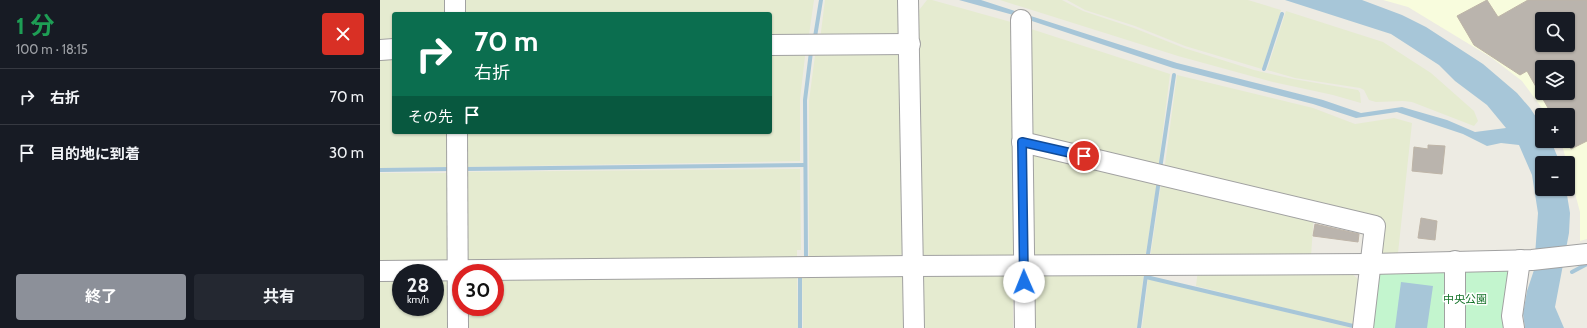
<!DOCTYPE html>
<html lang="ja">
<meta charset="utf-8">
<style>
:root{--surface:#171b24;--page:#242831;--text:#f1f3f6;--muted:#9ea1a6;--line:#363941;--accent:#8c9099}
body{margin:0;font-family:Cabin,"Noto Sans JP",sans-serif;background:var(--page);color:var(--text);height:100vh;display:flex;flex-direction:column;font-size:15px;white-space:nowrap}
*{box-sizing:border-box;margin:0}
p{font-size:13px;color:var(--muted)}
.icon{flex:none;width:22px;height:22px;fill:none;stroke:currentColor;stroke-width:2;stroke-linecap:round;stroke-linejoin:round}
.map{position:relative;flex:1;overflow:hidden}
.details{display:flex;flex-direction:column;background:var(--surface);width:380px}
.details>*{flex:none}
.top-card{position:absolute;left:12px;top:12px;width:380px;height:122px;border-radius:4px;box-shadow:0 1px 3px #0004;background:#0b6e4f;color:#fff;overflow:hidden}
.controls{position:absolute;left:1155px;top:12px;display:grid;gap:8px}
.controls a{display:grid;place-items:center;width:40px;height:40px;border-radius:4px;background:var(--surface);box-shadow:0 1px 3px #0004;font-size:20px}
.speed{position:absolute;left:12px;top:264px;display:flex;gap:8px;font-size:20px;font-weight:700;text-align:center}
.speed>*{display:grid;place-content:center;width:52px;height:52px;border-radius:50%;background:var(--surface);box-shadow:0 1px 3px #0004;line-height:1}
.speed small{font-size:10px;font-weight:400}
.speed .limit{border:6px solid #d22;background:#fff;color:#111}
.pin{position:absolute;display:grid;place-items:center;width:34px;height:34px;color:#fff;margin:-17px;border:2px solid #fff;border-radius:50%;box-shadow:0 1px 4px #0007}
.me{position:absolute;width:44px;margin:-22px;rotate:359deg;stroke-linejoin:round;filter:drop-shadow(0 0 3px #0008)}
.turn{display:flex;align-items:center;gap:14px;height:84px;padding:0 16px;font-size:18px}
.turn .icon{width:52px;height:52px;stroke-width:2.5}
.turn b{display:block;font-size:28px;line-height:34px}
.then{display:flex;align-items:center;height:38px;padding:0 16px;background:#0003;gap:8px;font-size:15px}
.round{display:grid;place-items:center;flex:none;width:42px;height:42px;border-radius:4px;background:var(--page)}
.headline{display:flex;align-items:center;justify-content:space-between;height:68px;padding:0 16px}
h1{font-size:24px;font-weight:700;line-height:30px;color:#1e9e55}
.cta{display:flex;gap:8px;margin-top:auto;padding:8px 16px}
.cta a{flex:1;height:46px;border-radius:4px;background:var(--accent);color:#fff;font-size:16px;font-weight:700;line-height:46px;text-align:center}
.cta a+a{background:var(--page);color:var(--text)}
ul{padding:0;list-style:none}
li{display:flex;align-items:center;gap:12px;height:56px;padding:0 16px;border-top:1px solid var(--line)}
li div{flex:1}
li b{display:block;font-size:15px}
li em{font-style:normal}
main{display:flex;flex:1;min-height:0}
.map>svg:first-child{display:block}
.education{fill:#f8fcdd;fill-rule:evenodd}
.farmland{fill:#e5ebd0}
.park{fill:#c3f5ce}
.water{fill:#a7c6d8}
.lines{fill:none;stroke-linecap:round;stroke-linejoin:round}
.stream{stroke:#a7c6d8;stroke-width:4}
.building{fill:#bab4ad;stroke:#beb4a7;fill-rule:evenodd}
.minor-casing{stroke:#a1a1a1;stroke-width:22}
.minor{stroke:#fff;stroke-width:20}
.route-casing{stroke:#114b97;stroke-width:10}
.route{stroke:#1a73e8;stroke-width:7}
.labels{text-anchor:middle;stroke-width:3;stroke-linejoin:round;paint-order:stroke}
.park-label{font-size:11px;fill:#147228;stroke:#fff}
</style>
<main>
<section class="details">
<div class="headline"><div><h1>1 分</h1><p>100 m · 18:15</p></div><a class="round" style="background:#d93025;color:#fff"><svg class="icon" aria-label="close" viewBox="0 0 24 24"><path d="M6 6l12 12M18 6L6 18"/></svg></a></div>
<ul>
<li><svg class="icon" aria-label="right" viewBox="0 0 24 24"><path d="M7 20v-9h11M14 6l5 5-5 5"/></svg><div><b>右折</b></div><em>70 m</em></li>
<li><svg class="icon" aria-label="arrive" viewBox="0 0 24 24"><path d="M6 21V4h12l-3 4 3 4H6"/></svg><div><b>目的地に到着</b></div><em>30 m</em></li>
</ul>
<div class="cta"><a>終了</a><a>共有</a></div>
</section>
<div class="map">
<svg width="1207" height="328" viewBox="0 0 1207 328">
<rect width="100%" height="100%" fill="#edebe3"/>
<path class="education" d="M 1003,0 L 1207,0 L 1207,239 L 1200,241 L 1200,212 L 1181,141 L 1188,141 L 1188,115 L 1167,115 L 1142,81 L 1112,58 L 1028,7 ZM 1162,19 L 1188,19 L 1188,45 L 1162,45 ZM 1162,67 L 1188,67 L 1188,93 L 1162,93 Z"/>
<g class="farmland">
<polygon points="0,0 70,0 70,14 14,14 14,46 0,46"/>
<polygon points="81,0 434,0 428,42 390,42 390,14 81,14"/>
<polygon points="445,0 518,0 521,36 440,40"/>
<polygon points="547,0 552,0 631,22 635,258 545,256 539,247 536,14"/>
<polygon points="620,0 682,0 703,11 754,28 804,48 874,70 913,79 978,90 980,93 981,103 953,95 893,82 798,56"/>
<polygon points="687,0 868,0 901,10 882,69 805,46 755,26 705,10"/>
<polygon points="906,11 1003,42 1051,73 1094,111 1098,121 1094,126 1032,102 1023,101 996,102 989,100 984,90 980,88 915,78 887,70"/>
<polygon points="645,27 790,74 778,170 650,140"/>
<polygon points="426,48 420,99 420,161 83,167 83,132 390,132 390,49"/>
<polygon points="436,48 525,53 528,246 517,260 429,261 429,101"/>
<polygon points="0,52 14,52 14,132 72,132 72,167 0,168"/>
<polygon points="797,75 933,108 975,124 1014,118 1032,123 1018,253 996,253 999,224 784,172"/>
<polygon points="647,153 778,177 765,259 653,259"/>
<polygon points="420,169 421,250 417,250 417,261 91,264 84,255 83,172"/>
<polygon points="0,173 72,173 73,255 64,264 0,265"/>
<polygon points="782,178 934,214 931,256 770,259"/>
<polygon points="818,270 969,271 980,281 977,326 816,286"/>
<polygon points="627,272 633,278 633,328 538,328 543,275"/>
<polygon points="764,272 757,328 651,328 652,277 655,274"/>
<polygon points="526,273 530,328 423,328 422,274"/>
<polygon points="417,274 418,328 82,328 82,307 115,307 115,278"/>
<polygon points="0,278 21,278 21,307 55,307 55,278 63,278 72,287 72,328 0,328"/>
<polygon points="768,279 972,328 762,328"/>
</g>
<polygon class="park" points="1130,268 1130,328 988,328 994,280 1000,271"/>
<g class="water">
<polygon points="579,0 601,0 797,63 943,100 981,113 1022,107 1067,120 1095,132 1126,128 1107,105 1075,81 1059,65 1011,34 905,0 982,0 1022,15 1046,27 1103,64 1137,93 1150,108 1162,126 1162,141 1171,141 1180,163 1162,163 1162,189 1186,189 1190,213 1189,233 1175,307 1184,328 1145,328 1143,314 1147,291 1154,270 1158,213 1152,175 1139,145 1121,143 1107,146 1083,134 1017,112 976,118 933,104 793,68 637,16"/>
<polygon points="1021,282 1053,286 1047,328 1015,328"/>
</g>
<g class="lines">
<g class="stream">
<polyline points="435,37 441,0"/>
<polyline points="884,69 902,14"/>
<polyline points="84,169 425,165"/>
<polyline points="780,169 794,75"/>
<polyline points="0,170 71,169"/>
<polyline points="768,254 779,180"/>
<polyline points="426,257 425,100 431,52"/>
<polyline points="1192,272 1207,264"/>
<polyline points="420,274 420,328"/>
<polyline points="766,277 973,326"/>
<polyline points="759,328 766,275"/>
</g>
</g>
<g class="building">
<path d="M 1107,0 L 1118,17 L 1148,0 L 1207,0 L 1207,141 L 1191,149 L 1188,143 L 1188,115 L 1172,115 L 1147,71 L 1140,75 L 1094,45 L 1077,16 ZM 1162,19 L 1188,19 L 1188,45 L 1162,45 ZM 1162,67 L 1188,67 L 1188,93 L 1162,93 Z"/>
<polygon points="1048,145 1065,146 1062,174 1032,171 1034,147 1048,149"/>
<polygon points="1041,218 1057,221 1055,240 1038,238"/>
<polygon points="935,224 979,234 978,242 933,236"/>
</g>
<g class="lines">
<defs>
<g id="minor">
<polyline points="75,0 75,14"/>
<polyline points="528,0 534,328"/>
<polyline points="641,20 645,328"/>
<polyline points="390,45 530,44"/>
<polyline points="0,50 14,49"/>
<polyline points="77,132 78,328"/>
<polyline points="642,142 995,226 983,328"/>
<polyline points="0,271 533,266 991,264 1152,260 1207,254"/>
<polyline points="1075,328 1075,261"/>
<polyline points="1134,328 1132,316 1140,260"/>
</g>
</defs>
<use href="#minor" class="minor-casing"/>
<use href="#minor" class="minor"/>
</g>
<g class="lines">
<defs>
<polyline id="route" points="644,282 642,142 704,156"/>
</defs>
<use href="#route" class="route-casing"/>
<use href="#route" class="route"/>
</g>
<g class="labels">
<g class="park-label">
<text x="1085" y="303">中央公園</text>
</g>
</g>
</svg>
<div class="controls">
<a><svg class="icon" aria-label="search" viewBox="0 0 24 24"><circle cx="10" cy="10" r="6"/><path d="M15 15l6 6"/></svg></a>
<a><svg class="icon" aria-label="layers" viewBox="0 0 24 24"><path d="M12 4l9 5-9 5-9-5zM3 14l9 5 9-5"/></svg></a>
<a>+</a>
<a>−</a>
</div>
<div class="speed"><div>28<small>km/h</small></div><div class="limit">30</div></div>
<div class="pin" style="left:704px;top:156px;background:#d93025"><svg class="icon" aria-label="arrive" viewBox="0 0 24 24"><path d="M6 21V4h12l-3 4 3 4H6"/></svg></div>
<svg class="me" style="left:644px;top:282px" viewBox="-20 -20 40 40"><circle r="19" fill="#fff"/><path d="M0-13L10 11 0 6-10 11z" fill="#1a73e8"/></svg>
<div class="top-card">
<div class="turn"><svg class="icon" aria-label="right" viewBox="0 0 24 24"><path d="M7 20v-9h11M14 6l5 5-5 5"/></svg><div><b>70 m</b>右折</div></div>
<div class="then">その先<svg class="icon" aria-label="arrive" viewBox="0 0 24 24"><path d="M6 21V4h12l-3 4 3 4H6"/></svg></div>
</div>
</div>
</main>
